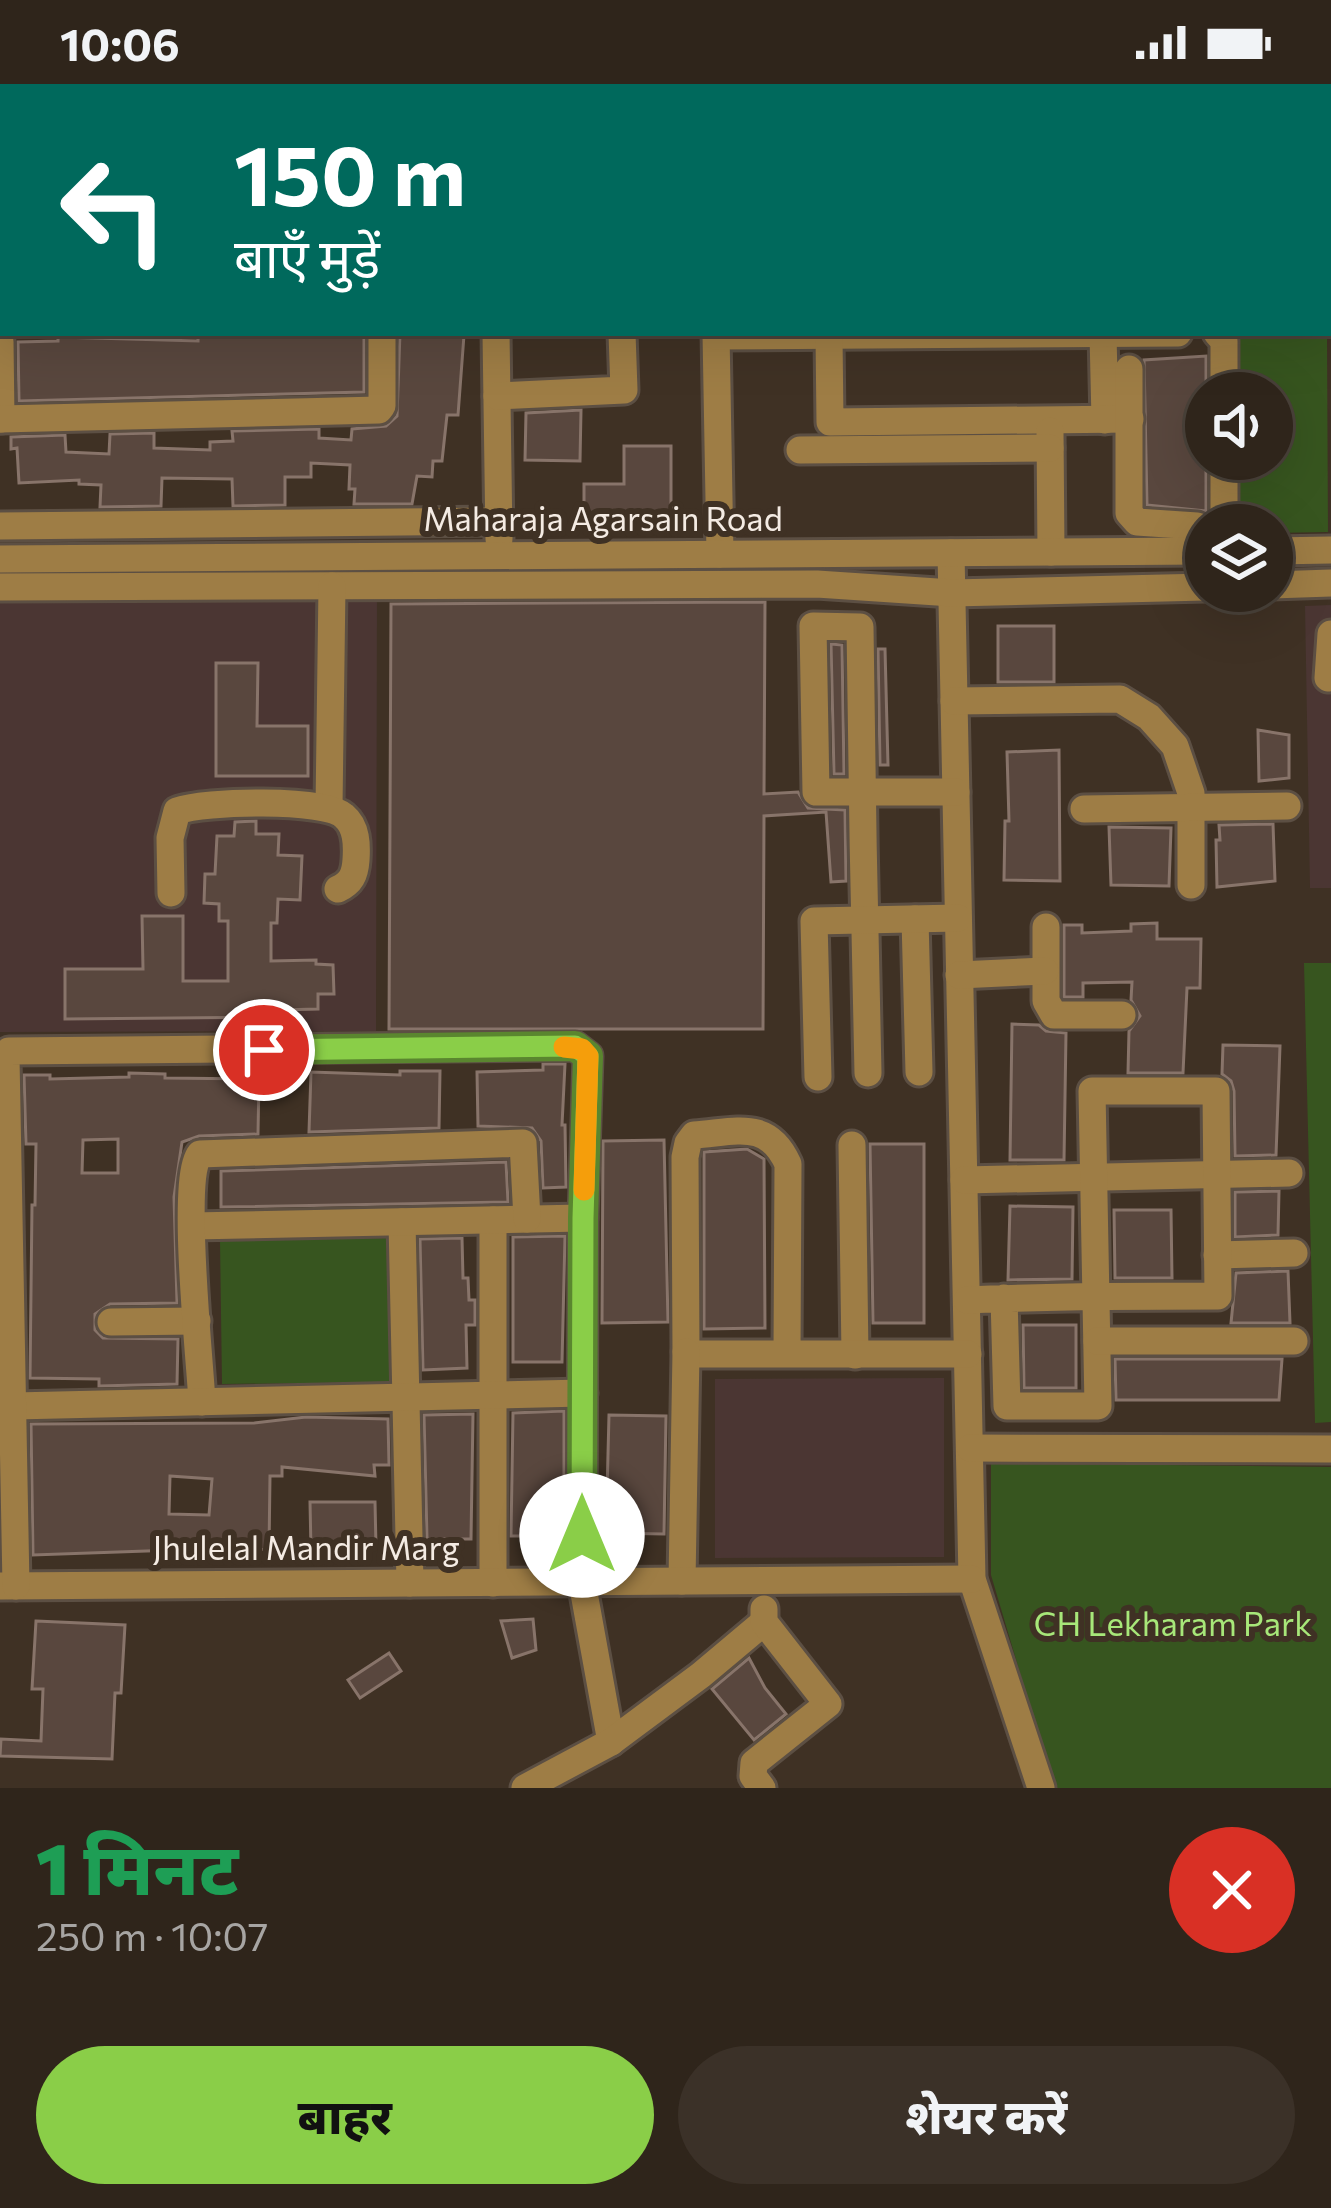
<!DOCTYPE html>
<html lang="hi">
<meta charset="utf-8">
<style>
:root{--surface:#2f251b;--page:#3b3128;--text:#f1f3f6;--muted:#a7a5a3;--line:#4a423a;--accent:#8ace48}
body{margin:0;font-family:Commissioner,"Noto Sans Devanagari",sans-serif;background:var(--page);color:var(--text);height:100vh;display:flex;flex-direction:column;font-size:45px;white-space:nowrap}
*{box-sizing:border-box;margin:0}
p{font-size:39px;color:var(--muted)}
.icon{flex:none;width:66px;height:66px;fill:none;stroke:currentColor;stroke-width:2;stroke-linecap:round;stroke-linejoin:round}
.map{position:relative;height:1704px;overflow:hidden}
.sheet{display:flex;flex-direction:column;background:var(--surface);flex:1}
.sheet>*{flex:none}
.banner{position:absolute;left:0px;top:0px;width:1332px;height:252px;box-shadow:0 12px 48px #0002,0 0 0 3px var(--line);background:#00695c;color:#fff;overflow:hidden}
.tools{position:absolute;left:1185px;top:288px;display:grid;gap:24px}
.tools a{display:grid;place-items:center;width:108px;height:108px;border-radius:50%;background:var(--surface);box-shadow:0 12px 48px #0002,0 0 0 3px var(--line);font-size:60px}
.pin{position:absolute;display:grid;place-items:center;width:102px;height:102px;color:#fff;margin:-51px;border:6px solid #fff;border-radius:50%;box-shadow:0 3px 12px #0007}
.me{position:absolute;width:132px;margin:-66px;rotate:0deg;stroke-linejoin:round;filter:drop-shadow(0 0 9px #0008)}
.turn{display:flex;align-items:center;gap:42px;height:252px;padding:0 36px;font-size:54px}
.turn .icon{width:156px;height:156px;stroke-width:2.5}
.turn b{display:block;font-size:84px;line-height:102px}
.round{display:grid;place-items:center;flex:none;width:126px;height:126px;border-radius:63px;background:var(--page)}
.overview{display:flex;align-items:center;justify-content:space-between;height:204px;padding:0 36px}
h1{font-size:72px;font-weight:800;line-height:90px;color:#1e9e55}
.action{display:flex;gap:24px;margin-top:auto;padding:24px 36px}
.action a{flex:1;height:138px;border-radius:72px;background:var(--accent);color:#111;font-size:48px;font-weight:800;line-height:138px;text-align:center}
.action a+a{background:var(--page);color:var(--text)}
.status{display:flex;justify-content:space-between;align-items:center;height:84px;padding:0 60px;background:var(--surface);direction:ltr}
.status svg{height:33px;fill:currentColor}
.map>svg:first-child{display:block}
.education{fill:#4b3633}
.green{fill:#37551f}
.building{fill:#59473e;stroke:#88746a;stroke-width:3;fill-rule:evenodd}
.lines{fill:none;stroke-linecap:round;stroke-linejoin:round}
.minor-casing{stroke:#5c4f43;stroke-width:33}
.minor{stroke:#9e7d45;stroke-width:27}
.route-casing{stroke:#5a862f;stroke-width:30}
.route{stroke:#8ace48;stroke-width:21}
.slow{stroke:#f59e0b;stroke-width:21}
.labels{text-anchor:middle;stroke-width:12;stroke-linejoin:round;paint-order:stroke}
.street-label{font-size:33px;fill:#f4ebe3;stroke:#3f3124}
.park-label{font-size:33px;fill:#a7e779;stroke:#3f3124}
</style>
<div class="status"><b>10:06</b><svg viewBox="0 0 49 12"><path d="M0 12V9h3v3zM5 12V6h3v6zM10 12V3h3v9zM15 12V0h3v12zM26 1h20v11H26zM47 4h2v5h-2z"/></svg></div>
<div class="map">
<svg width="1331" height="1704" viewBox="0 0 1331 1704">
<rect width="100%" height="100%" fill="#3f3124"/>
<g class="education">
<polygon points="0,503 377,503 376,947 0,948"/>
<polygon points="1331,521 1331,804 1310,804 1305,522"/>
<polygon points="944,1294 944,1473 715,1474 715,1295"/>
</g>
<g class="green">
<polygon points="1237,249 1327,249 1328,448 1272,449 1272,441 1238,441 1238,375 1272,375 1272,309 1237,309"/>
<polygon points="1331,879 1331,1338 1315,1339 1304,879"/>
<polygon points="395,1154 396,1298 222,1300 220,1156"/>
<polygon points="991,1379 1331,1383 1331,1704 1054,1704 991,1491"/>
</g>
<g class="building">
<polygon points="198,249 364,249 364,308 19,317 18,258 58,257 58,253 198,257"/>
<polygon points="400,249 464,251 458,331 447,331 442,377 433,377 432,393 417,392 412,420 354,420 355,405 349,405 350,381 311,379 311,393 285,393 285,421 233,422 232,395 162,394 161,422 100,423 101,401 79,400 79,396 19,399 17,364 11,365 11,353 65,351 66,368 109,370 110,350 154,349 154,364 210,366 210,358 233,357 232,347 319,345 319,354 351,356 352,345 386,342 397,332"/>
<polygon points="1206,272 1206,427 1147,421 1144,276"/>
<polygon points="581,326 580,377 525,376 526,329"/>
<polygon points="624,362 671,362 671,441 584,436 584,400 624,400"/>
<polygon points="765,518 764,710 798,708 808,724 845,726 846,797 831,798 826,728 764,732 763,945 389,945 391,520"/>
<rect x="998" y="542" width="56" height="56"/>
<polygon points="831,560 842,561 844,690 834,690"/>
<polygon points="878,565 885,565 888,681 880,681"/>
<polygon points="216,579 258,579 257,642 308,642 308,692 216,692"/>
<polygon points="1258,646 1289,651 1289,694 1259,697"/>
<polygon points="1059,666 1060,797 1004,796 1005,737 1009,737 1007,668"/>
<polygon points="256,737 256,750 279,750 278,771 302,772 300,816 278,815 277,839 271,839 271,877 316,876 316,880 333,881 334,910 318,910 318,925 279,926 279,933 65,935 65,885 143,885 142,832 183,832 183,897 228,897 228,837 219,837 219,820 204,819 205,790 215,790 217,752 234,752 235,738"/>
<polygon points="1273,740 1275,797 1217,803 1216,756 1220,756 1219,741"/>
<polygon points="1109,743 1171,744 1169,802 1111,801"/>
<polygon points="1157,839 1157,855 1201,855 1200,904 1187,904 1183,989 1128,989 1129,947 1140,932 1131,916 1132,898 1083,899 1083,913 1064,913 1064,841 1082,841 1082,849 1131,847 1131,840"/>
<polygon points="1012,940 1039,941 1046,947 1066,949 1064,1076 1010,1076"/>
<polygon points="1223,961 1280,962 1276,1071 1235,1072 1234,1007 1231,997 1222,990"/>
<polygon points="543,980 565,980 562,1041 565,1041 566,1103 543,1104 541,1057 532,1044 478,1042 477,988 543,986"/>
<polygon points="400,987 440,987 439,1044 309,1048 311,988 400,991"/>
<path d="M 129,989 L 165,990 L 165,994 L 259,995 L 258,1050 L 199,1052 L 182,1058 L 174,1113 L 177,1219 L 110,1220 L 95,1230 L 95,1246 L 103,1254 L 178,1255 L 177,1300 L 99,1302 L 99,1295 L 30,1294 L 32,1121 L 35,1121 L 36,1060 L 26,1060 L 24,991 L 50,991 L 50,995 L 129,993 ZM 118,1055 L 118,1089 L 82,1089 L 83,1056 Z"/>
<polygon points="664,1056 668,1238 602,1239 603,1057"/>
<polygon points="870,1060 924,1060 924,1239 873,1239"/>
<polygon points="747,1065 764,1075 765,1244 704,1245 704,1068"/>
<polygon points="506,1078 508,1118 221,1123 221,1087"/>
<polygon points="1279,1107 1278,1151 1235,1153 1235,1108"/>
<polygon points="1010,1122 1073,1123 1072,1195 1008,1196"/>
<polygon points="1114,1126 1171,1126 1172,1194 1115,1194"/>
<polygon points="565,1152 562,1278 513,1278 513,1153"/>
<polygon points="462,1154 463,1194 468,1194 469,1216 475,1216 475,1241 466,1241 467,1284 423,1286 420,1155"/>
<polygon points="1288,1187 1290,1239 1231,1239 1236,1189"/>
<polygon points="1023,1241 1076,1241 1076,1304 1024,1304"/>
<polygon points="1115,1275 1282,1275 1279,1316 1116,1316"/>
<polygon points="564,1327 564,1452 511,1452 513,1329"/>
<polygon points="473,1330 471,1455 427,1455 424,1331"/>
<polygon points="609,1331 666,1332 664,1450 606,1449"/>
<path d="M 306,1333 L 388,1335 L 389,1381 L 374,1381 L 375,1392 L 282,1383 L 282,1392 L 270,1392 L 269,1466 L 203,1461 L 203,1465 L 33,1471 L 31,1340 L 254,1339 ZM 170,1392 L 212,1395 L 209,1431 L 169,1430 Z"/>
<polygon points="310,1418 375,1418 376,1463 311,1466"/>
<polygon points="533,1535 536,1566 512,1574 501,1537"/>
<polygon points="36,1537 125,1541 121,1609 115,1609 112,1675 0,1672 1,1655 41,1657 43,1605 32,1605"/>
<polygon points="389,1569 401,1587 360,1614 348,1596"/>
<polygon points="749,1574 765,1604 786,1630 754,1656 712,1605"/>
</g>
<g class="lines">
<defs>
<g id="minor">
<polyline points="275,0 275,3"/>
<polyline points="492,0 492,3"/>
<polyline points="711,0 711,3"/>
<polyline points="811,0 812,3"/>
<polyline points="898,0 898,3"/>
<polyline points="986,0 986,3"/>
<polyline points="1068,0 1068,3"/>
<polyline points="0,29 3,29"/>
<polyline points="0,227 3,227"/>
<polyline points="496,249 499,455"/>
<polyline points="716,249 720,470"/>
<polyline points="1217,249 1224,257 1224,309"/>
<polyline points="1103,250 1105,336"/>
<polyline points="716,252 1178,249"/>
<polyline points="829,252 830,338 1130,335"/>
<polyline points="0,258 1,335"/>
<polyline points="1129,285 1129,429 1137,438 1197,442"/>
<polyline points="497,312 624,306 622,249"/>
<polyline points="0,335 379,326 382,322 382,249"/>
<polyline points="1050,347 1051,468"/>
<polyline points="800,366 1050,364"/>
<polyline points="1224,441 1224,375"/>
<polyline points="0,442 499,437"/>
<polyline points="1272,467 1331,466"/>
<polyline points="951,469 972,1495 1041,1704"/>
<polyline points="0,475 1206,467"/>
<polyline points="1272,501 1331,499"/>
<polyline points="0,503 817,500 952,509 1206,503"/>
<polyline points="1328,594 1331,550"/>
<polyline points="954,617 1120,615 1149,633 1175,662 1191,709 1191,801"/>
<polyline points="329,723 332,502"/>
<polyline points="1084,725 1287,722"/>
<path d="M 171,809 L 170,754 L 177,727 C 204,717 324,714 344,732 C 357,743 357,761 356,776 C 355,791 351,799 338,805"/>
<polyline points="915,835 919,988"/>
<polyline points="1046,843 1046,917 1054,931 1122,931"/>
<polyline points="959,891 1045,887"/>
<path d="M 868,989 C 864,840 862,692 860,543 L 813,542 L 816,708 L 956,708"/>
<polyline points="818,993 814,837 958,834"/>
<polyline points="852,1061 855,1271"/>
<polyline points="964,1096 1289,1089"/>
<polyline points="493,1136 493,1499"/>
<polyline points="402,1138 410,1499"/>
<polyline points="192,1142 583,1134"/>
<polyline points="1217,1171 1294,1169"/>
<path d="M 967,1216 C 1050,1212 1134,1212 1218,1212 L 1216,1007 L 1092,1007 L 1098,1322 L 1007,1322 L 1004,1214"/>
<polyline points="111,1238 197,1237"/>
<polyline points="1097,1257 1294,1257"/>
<path d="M 787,1270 L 788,1080 C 768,1035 737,1048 694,1051 L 688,1059 L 685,1073 L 686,1268 L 690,1270 L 968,1270"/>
<path d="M 202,1318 C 200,1276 180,1094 200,1070 L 523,1059 L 527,1135"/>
<polyline points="14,1322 583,1309"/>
<polyline points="970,1364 1331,1365"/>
<polyline points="682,1497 686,1268"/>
<polyline points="0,1502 972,1495"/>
<polyline points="16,1502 6,974 9,967 575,962 588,972 583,1134 582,1498 611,1658"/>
<polyline points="525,1704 611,1658 701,1591 764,1538"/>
<polyline points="762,1704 753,1692 754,1679 828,1620 764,1538 764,1525"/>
</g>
</defs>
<use href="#minor" class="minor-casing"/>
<use href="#minor" class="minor"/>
</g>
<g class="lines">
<defs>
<polyline id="route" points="264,966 575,962 588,972 583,1134 582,1451"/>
</defs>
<use href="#route" class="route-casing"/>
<use href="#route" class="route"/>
<polyline class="slow" points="564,963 582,965 588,972 584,1106"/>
</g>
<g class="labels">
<g class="street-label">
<text x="603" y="447">Maharaja Agarsain Road</text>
<text x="306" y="1476">Jhulelal Mandir Marg</text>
</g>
<g class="park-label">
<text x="1173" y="1552">CH Lekharam Park</text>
</g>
</g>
</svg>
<div class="tools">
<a><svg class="icon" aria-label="sound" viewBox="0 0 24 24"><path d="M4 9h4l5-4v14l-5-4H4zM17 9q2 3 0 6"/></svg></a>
<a><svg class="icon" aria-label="layers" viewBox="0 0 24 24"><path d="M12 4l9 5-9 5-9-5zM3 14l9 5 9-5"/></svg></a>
</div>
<div class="pin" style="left:264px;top:966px;background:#d93025"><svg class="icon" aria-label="arrive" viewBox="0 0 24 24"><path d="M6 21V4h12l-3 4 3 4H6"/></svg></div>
<svg class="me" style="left:582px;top:1451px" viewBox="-20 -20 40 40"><circle r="19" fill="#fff"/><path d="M0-13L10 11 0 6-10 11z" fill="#8ace48"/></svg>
<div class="banner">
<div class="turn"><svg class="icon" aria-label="left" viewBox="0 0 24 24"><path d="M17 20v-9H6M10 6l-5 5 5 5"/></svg><div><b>150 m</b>बाएँ मुड़ें</div></div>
</div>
</div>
<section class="sheet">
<div class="overview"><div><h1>1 मिनट</h1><p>250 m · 10:07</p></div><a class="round" style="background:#d93025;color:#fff"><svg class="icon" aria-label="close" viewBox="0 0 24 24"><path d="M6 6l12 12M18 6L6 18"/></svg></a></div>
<div class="action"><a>बाहर</a><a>शेयर करें</a></div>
</section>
